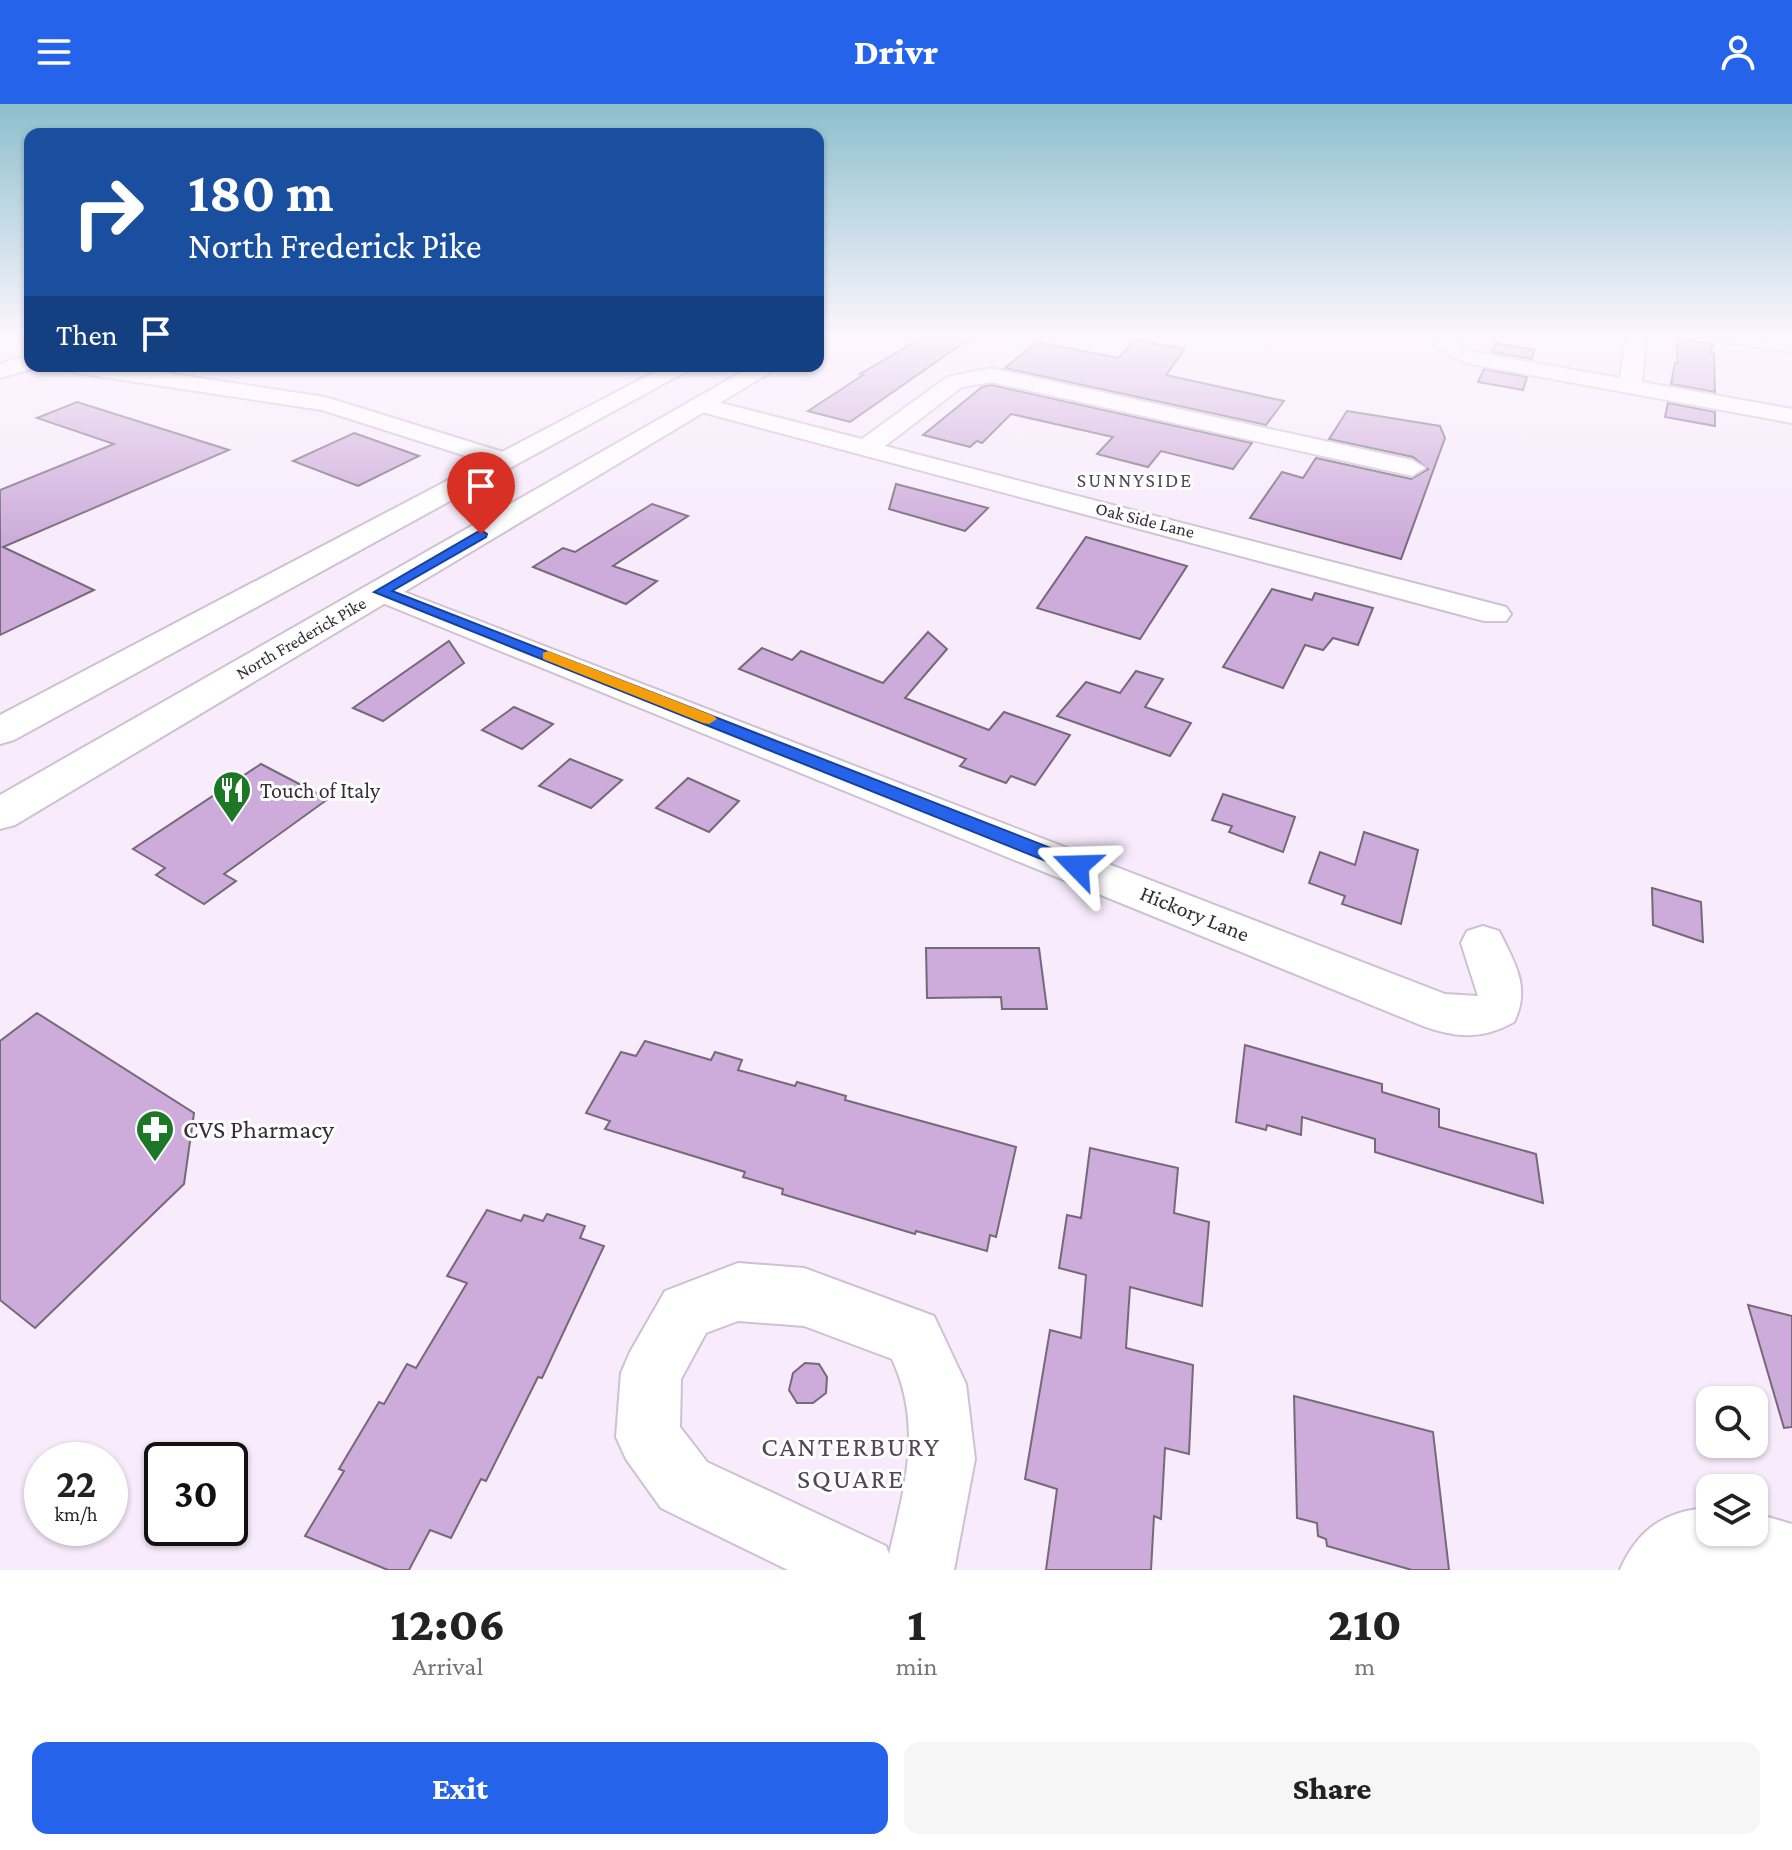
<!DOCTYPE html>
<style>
:root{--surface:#fff;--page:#f6f6f6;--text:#222;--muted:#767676;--accent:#2563eb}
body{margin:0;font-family:"Crimson Pro",serif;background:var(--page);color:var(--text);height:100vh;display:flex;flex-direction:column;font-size:30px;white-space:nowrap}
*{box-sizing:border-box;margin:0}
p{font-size:26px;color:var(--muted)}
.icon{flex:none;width:44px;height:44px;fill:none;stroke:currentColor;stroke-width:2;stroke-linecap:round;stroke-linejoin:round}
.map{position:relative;height:1466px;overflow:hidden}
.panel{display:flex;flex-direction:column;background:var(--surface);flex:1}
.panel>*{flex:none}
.top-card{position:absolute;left:24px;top:24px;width:800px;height:244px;border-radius:16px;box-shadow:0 2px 6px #0004;background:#1a4fa0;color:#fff;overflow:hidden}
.tools{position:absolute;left:1696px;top:1282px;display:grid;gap:16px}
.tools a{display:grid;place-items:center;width:72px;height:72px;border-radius:16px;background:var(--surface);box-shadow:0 2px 6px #0004;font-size:40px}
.speed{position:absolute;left:24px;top:1338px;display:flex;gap:16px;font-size:40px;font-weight:700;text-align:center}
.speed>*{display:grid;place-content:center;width:104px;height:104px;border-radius:50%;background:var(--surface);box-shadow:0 2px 6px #0004;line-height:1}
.speed small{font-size:20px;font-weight:400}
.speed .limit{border:4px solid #111;border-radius:12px;background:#fff;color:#111}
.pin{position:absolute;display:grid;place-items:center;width:68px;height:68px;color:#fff;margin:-82px -34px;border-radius:50% 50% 50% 0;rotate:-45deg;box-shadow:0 0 8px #0007}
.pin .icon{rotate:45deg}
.me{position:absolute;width:88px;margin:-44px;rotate:292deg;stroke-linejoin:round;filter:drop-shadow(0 0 6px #0008)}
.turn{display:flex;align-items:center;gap:28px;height:168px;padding:0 32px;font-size:36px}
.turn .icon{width:104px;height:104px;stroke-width:2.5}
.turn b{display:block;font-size:56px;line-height:68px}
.then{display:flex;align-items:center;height:76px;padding:0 32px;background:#0003;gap:16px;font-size:30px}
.eta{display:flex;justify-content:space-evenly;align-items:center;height:136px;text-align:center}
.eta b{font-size:48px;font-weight:800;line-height:56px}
.button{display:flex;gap:16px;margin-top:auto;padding:16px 32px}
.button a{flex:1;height:92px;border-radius:16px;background:var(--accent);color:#fff;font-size:32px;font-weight:800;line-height:92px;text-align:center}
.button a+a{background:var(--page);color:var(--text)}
header{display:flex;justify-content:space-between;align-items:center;height:104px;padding:0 32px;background:var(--accent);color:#fff;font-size:36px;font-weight:800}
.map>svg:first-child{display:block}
.building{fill:#cdabda;stroke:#746a78;stroke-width:2}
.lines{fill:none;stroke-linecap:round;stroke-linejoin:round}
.minor-casing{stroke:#cdc1d2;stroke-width:4}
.major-casing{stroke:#cdc1d2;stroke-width:4}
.minor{fill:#fff;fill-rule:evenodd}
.major{fill:#fff;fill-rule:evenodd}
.route{fill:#2563eb;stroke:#184099;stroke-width:2}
.slow{fill:#f59e0b}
.labels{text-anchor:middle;stroke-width:6;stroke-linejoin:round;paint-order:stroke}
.far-street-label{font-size:18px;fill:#342f36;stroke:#fff}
.far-neighbourhood-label{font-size:20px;letter-spacing:2px;fill:#514755;stroke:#fff}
.poi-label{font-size:22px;fill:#342f36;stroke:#fff;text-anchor:start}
.street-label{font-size:22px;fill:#342f36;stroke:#fff}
.near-poi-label{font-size:26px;fill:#342f36;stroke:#fff;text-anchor:start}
.near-neighbourhood-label{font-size:28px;letter-spacing:2px;fill:#514755;stroke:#fff}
</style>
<header><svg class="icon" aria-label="menu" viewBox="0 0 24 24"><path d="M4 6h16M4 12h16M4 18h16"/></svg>Drivr<svg class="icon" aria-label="person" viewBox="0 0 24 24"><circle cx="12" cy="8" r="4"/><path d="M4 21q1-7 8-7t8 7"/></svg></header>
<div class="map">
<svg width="1792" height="1466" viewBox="0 0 1792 1466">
<rect width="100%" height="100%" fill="#f8ebfc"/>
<g class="building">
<polygon points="925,232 973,232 850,318 808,307 863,271 860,270"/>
<polygon points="1676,234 1714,240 1710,249 1714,250 1715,288 1671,280 1675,259 1678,259"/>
<polygon points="1136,236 1185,245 1166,271 1284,297 1266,321 1005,264 1037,238 1118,254"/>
<polygon points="1496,239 1534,246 1532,255 1492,248"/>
<polygon points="1484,265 1527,273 1523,286 1478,278"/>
<polygon points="991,281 1252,339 1233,365 1161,347 1148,363 1097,350 1113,333 1011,310 982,339 977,337 970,343 923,331 982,283"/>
<polygon points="77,298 229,346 3,443 94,486 0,531 0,386 114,340 37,314"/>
<polygon points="1668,299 1715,308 1715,322 1665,313"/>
<polygon points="1347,307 1440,322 1445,334 1401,455 1250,414 1282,368 1303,374 1316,354 1411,375 1428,365 1413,353 1329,335"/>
<polygon points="354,329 419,352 358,382 293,357"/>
<polygon points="896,380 988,404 965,427 889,405"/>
<polygon points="652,400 688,412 613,462 657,477 626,500 533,463 563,444 575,448"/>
<polygon points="1086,433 1187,462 1140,535 1037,504"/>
<polygon points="1272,485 1312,496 1315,489 1373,504 1358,541 1333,534 1323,546 1305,541 1283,584 1223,563"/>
<polygon points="928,528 947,545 905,594 989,626 1004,608 1070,631 1035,681 1011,672 1006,679 960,662 966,655 739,565 762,544 792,556 801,547 883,579"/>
<polygon points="449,537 464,559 383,617 353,604"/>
<polygon points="1136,567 1163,575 1145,603 1191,619 1170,652 1057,612 1086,578 1120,589"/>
<polygon points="514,603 553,620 522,645 482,626"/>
<polygon points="570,655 622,676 591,704 539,682"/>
<polygon points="261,660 328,695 224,770 236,777 204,800 156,771 165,764 133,745"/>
<polygon points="688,674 739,697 709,728 656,704"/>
<polygon points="1223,690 1295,713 1283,748 1229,728 1232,722 1212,716"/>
<polygon points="1364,728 1418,746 1401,820 1342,800 1345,792 1309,779 1320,748 1355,761"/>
<polygon points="1652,784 1701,798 1703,838 1653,821"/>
<polygon points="926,844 1039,844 1047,905 1002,905 1001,893 927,894"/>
<polygon points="37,909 194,1009 184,1080 35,1224 0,1196 0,937"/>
<polygon points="645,937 711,956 715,948 742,956 738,966 795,982 797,978 846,992 845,996 1016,1043 996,1133 990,1131 987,1147 916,1127 915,1130 782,1090 783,1085 743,1073 745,1068 605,1025 610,1017 586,1009 621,948 636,952"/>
<polygon points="1245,941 1382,980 1382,988 1439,1005 1439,1023 1536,1050 1543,1099 1375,1048 1375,1035 1302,1013 1301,1031 1267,1021 1266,1026 1236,1018"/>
<polygon points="1090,1044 1178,1064 1174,1109 1209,1118 1202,1202 1130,1183 1126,1244 1193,1261 1189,1350 1165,1344 1161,1415 1154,1412 1151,1466 1046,1466 1057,1385 1025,1375 1050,1226 1081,1234 1086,1171 1059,1164 1067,1111 1081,1114"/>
<polygon points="487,1106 521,1117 524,1111 543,1117 547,1110 585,1122 580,1134 604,1142 542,1274 538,1273 486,1377 481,1375 451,1434 430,1426 409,1466 388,1466 305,1432 344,1367 339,1365 379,1298 384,1300 407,1260 416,1264 467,1179 447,1172"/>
<polygon points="1748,1201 1792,1212 1792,1323 1784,1324"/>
<polygon points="805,1259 819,1260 827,1273 826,1289 813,1299 797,1299 789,1286 793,1269"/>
<polygon points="1294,1292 1433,1328 1449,1466 1412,1466 1327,1442 1326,1435 1318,1432 1317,1419 1297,1414"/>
</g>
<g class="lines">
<defs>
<g id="minor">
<polygon points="1435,232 1455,232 1454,238 1472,248 1620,274 1626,232 1646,232 1642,278 1792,305 1792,319 1466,259 1436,244"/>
<polygon points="1715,232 1792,236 1792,248 1725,238"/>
<polygon points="30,251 30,262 38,263 0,274 0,260"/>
<polygon points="65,262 119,262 325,293 516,352 520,357 507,365 322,306 76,269"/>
<polygon points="991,264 1412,356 1425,364 1412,372 991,278 962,283 885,342 1506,503 1511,510 1506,517 1484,517 694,306 690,301 702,294 862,335 947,273"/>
<path d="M 381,479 L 1445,890 L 1478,892 L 1461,839 L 1467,827 L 1483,822 L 1499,827 C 1515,859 1531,884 1514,918 C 1482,936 1457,934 1423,922 L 370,494 L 366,488 L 370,482 Z"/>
<path d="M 738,1159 L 804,1164 L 934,1212 L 966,1280 L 975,1355 L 954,1466 L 788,1466 L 661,1404 L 626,1355 L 616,1333 L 621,1269 L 630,1248 L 665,1187 ZM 738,1217 L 804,1222 L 892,1255 C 923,1322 905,1382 889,1450 L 886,1442 L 707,1358 L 680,1323 L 681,1275 L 706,1229 Z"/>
<path d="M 1710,1404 L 1710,1428 L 1754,1428 L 1754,1409 L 1792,1420 L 1792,1466 L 1620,1466 C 1637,1426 1665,1406 1710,1404 Z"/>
</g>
<g id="major">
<polygon points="818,232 831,232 818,240"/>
<polygon points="666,262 696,262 14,636 0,640 0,611"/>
<polygon points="752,262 781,262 15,721 0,725 0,691"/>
</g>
</defs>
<use href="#minor" class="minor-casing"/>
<use href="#major" class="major-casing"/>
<use href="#minor" class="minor"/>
<use href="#major" class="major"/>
</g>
<linearGradient id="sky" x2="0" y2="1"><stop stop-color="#8dbfcd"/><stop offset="0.53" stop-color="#fcf6fe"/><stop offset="1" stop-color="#fcf6fe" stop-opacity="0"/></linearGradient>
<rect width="1792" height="437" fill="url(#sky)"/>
<polygon class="route" points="481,426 487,430 486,433 392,487 1084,757 1087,762 1077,769 1071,767 374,488"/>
<polygon class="slow" points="548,547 714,612 717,615 709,620 703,619 543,555 543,549"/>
<defs>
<symbol id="restaurant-pin" viewBox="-11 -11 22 30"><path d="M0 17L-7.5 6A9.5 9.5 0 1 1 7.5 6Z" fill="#1c7827" stroke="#fff"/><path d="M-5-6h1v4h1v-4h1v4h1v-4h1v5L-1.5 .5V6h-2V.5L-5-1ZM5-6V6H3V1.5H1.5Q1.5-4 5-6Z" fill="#fff"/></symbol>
<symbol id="pharmacy-pin" viewBox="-11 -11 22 30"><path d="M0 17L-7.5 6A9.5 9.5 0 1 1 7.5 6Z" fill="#1c7827" stroke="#fff"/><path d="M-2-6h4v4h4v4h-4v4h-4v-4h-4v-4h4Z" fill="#fff"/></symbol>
</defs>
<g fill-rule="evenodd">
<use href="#restaurant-pin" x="210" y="664" width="44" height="60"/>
<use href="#pharmacy-pin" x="133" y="1003" width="44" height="60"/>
</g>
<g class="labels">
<g class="far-street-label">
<text transform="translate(1145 416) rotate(14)" y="6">Oak Side Lane</text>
<text transform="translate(301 534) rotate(-30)" y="6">North Frederick Pike</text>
</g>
<g class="far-neighbourhood-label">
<text x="1135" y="383">SUNNYSIDE</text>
</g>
<g class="poi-label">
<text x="260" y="694">Touch of Italy</text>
</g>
<g class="street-label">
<text transform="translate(1195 809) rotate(22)" y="8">Hickory Lane</text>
</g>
<g class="near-poi-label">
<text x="183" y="1034">CVS Pharmacy</text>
</g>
<g class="near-neighbourhood-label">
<text x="851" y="1352">CANTERBURY<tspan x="851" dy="32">SQUARE</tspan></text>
</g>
</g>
</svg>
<div class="tools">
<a><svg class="icon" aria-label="search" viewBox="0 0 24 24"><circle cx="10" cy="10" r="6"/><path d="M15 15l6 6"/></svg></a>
<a><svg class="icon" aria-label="layers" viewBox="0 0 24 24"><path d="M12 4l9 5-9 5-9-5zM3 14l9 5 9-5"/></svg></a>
</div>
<div class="speed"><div>22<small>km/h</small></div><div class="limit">30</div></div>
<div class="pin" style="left:481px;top:430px;background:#d93025"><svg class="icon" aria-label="arrive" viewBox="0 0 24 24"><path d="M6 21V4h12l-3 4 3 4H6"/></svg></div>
<svg class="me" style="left:1077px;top:762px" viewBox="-20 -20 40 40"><path d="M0-17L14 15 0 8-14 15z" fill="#2563eb" stroke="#fff" stroke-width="4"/></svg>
<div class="top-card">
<div class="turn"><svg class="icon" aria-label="right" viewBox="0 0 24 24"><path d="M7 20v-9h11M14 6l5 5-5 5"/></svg><div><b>180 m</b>North Frederick Pike</div></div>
<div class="then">Then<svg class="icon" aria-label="arrive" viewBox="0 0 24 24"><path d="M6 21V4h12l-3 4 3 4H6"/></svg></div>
</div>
</div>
<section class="panel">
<div class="eta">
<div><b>12:06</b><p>Arrival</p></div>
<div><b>1</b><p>min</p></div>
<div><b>210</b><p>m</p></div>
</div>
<div class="button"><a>Exit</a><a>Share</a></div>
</section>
